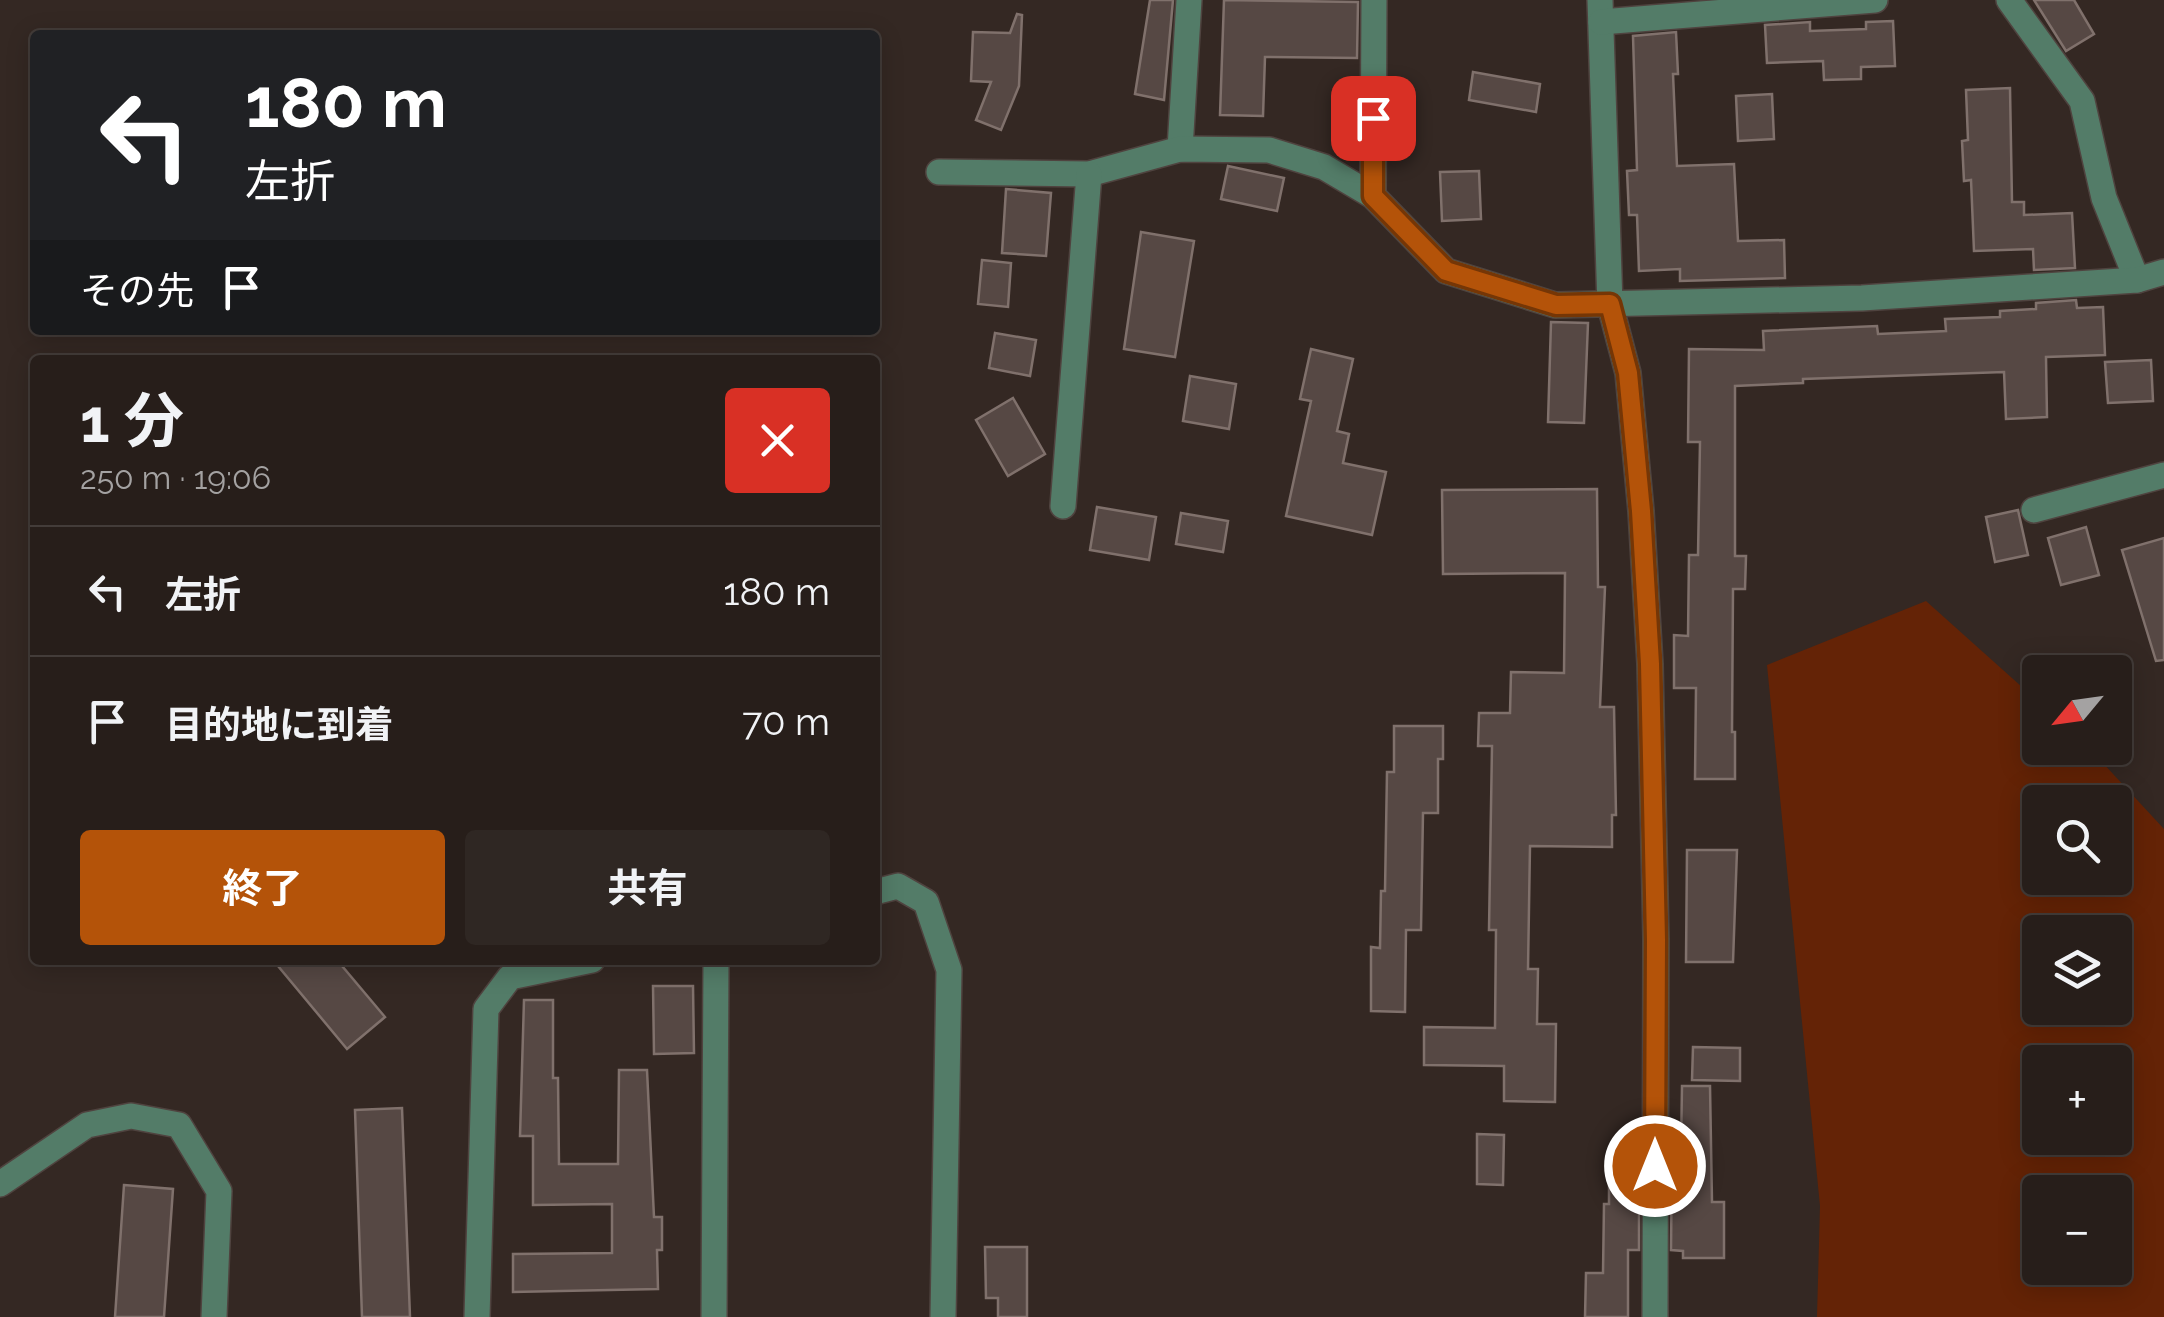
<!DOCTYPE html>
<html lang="ja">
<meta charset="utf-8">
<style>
:root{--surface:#271e1a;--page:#2f2723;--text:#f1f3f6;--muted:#a4a2a2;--line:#433c39;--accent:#b45309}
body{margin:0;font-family:Raleway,"Noto Sans JP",sans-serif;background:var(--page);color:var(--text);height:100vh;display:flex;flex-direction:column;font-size:38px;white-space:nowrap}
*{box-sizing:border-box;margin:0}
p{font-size:32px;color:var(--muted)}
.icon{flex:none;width:55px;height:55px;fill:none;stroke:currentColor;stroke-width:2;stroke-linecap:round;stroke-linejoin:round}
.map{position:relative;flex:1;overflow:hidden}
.drawer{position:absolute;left:30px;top:355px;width:850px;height:610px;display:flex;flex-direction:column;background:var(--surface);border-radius:10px;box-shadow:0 5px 25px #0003,0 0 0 2px var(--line)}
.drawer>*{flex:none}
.hud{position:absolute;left:30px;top:30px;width:850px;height:305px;border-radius:10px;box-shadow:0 5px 25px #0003,0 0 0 2px var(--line);background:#202124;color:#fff;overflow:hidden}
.needle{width:65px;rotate:241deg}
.buttons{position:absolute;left:2022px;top:655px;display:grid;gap:20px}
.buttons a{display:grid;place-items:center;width:110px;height:110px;border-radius:10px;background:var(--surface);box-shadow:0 5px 25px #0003,0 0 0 2px var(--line);font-size:50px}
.pin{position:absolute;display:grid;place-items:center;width:85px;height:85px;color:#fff;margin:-42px;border-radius:20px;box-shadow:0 5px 15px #0006}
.me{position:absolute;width:110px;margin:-55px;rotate:0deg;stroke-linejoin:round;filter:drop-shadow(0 0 8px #0008)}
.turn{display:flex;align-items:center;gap:35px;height:210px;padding:0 50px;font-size:45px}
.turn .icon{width:130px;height:130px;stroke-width:2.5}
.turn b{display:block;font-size:70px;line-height:85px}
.then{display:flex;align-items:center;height:95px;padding:0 50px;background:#0003;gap:20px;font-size:38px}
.round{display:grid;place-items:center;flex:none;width:105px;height:105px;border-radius:10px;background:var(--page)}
.overview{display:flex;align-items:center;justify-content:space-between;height:170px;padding:0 50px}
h1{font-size:60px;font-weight:700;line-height:75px}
.cta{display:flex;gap:20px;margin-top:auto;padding:20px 50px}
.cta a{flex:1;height:115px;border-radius:10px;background:var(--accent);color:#fff;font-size:40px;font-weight:700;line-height:115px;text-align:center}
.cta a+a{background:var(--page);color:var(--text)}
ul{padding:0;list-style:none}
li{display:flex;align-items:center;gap:30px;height:130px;padding:0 50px;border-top:2px solid var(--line)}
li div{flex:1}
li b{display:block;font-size:38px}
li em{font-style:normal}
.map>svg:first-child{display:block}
.green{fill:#642306;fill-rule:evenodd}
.building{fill:#564844;stroke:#80716c;stroke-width:2.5}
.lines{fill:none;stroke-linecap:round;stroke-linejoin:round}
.minor-casing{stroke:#4f433f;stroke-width:28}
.minor{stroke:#537c68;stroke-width:25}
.route-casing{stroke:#753606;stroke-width:25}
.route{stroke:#b45309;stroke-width:18}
</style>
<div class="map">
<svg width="2164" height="1317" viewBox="0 0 2164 1317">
<rect width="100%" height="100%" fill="#342823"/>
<path class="green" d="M 1926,601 L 2040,703 L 2040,748 L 2089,748 L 2164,829 L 2164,1317 L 1817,1317 L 1820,1206 L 1767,665 ZM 2040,802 L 2115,802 L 2115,878 L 2040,878 ZM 2040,932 L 2115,932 L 2115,1008 L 2040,1008 ZM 2040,1062 L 2115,1062 L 2115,1138 L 2040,1138 ZM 2040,1192 L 2115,1192 L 2115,1268 L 2040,1268 Z"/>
<g class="building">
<polygon points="1150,0 1173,0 1164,100 1135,94"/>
<polygon points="1224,0 1358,2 1357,58 1265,57 1263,116 1220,115"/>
<polygon points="2034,0 2074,0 2094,34 2066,51"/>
<polygon points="1017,14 1022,15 1019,86 1001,130 976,120 991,82 971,81 973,32 1010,33"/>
<polygon points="1893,21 1895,66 1861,67 1861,79 1824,80 1823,61 1767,63 1765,25 1810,22 1810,31 1866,29 1866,22"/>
<polygon points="1676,32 1678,74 1673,74 1677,166 1734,164 1738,241 1784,240 1785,278 1680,281 1680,269 1639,271 1637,215 1629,215 1627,171 1637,170 1633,36"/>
<polygon points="1473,72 1540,84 1536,112 1469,100"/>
<polygon points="2010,88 2012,202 2024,202 2024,215 2072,213 2075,268 2034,270 2033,249 1974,251 1971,180 1964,181 1962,141 1968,140 1966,90"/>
<polygon points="1772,94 1774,139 1738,141 1736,96"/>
<polygon points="1228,166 1284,178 1277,211 1221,199"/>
<polygon points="1479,171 1481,219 1442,221 1440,172"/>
<polygon points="1006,189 1051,193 1046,256 1002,253"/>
<polygon points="1141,232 1194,241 1175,357 1124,349"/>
<polygon points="982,260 1011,263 1008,307 978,304"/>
<polygon points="2076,300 2077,308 2103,307 2105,355 2046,357 2047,417 2006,419 2004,372 1803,379 1803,383 1735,386 1735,556 1746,556 1745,589 1733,589 1732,732 1735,732 1735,779 1695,779 1696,688 1674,688 1674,635 1688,636 1689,555 1698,555 1700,442 1688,442 1689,349 1764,350 1763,331 1877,326 1878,334 1946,331 1945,319 2000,317 2000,311 2036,309 2036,303"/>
<polygon points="1551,322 1588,323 1584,423 1548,422"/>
<polygon points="995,333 1036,340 1030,376 989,368"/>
<polygon points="1311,349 1353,359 1337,431 1349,434 1343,463 1386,472 1372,535 1286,516 1311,401 1300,399"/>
<polygon points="2151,360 2153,401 2108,403 2105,362"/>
<polygon points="1190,376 1236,384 1229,429 1183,421"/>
<polygon points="1013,398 1045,454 1008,476 976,420"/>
<polygon points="1597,489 1598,587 1605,587 1600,707 1614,707 1616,815 1612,815 1612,847 1530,846 1528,969 1538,969 1537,1024 1556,1024 1555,1102 1504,1101 1504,1066 1424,1065 1424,1027 1495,1028 1496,930 1489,930 1492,746 1478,746 1479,713 1510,713 1511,672 1564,673 1565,573 1443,574 1442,490"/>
<polygon points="1097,507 1156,517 1149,560 1090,550"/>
<polygon points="2018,510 2028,555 1995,562 1986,517"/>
<polygon points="1181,513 1228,521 1223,552 1176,544"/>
<polygon points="2086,527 2099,575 2061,585 2048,538"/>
<polygon points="2164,538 2164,660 2156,661 2122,550"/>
<polygon points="1394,726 1443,726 1443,759 1438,759 1438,813 1423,813 1421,930 1406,930 1405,1012 1371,1011 1371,947 1380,948 1381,891 1385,891 1387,772 1394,772"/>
<polygon points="1687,850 1737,850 1733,962 1686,962"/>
<polygon points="273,960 337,960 385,1017 347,1049"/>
<polygon points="653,986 693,986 694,1053 654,1054"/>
<polygon points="524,1000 553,1000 553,1078 558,1078 559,1164 618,1164 619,1070 647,1070 654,1217 662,1217 662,1250 657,1250 658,1289 513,1292 513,1254 612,1253 612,1204 533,1205 533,1136 520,1136"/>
<polygon points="1693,1047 1740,1048 1740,1081 1692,1080"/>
<polygon points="1682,1086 1710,1086 1712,1202 1724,1202 1724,1258 1683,1258 1683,1251 1671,1250 1672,1149 1681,1149"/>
<polygon points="402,1108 410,1317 362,1317 355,1110"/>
<polygon points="1477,1134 1504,1135 1503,1185 1477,1184"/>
<polygon points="1609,1148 1639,1148 1639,1250 1628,1250 1628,1317 1585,1317 1586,1273 1603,1273 1604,1204 1609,1204"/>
<polygon points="124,1185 173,1189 164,1317 115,1317"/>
<polygon points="985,1247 1027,1247 1027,1317 998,1317 998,1298 986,1298"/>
</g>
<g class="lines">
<defs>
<g id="minor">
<polyline points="1600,0 1610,305 1628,373 1641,511 1650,664 1656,939 1655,1317"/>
<polyline points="2009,0 2082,101 2104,198 2137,280"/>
<polyline points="1601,22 1875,0"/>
<polyline points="1180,149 1189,0"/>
<polyline points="939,172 1089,174 1180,149 1269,150 1324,167 1373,196 1446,271 1555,305 1862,298 2137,280 2164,272"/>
<polyline points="1373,196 1374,0"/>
<polyline points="1063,506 1089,174"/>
<polyline points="2034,510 2164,475"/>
<polyline points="875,892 898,886 926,902 949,970 943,1317"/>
<polyline points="0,1184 87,1125 131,1116 179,1125 219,1191 214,1317"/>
<polyline points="477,1317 486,1009 510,977 592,960"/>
<polyline points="714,1317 716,960"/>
</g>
</defs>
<use href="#minor" class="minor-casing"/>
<use href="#minor" class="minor"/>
</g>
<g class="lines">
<defs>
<polyline id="route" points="1373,118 1373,196 1446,271 1556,305 1610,304 1628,373 1641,511 1650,664 1656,940 1655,1166"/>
</defs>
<use href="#route" class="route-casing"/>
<use href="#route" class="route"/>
</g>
</svg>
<div class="buttons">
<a><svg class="needle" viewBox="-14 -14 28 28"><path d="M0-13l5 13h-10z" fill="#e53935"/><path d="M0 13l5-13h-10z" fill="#a4a2a2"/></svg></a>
<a><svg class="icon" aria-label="search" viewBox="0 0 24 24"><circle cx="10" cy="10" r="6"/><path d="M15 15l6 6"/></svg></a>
<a><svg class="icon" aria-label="layers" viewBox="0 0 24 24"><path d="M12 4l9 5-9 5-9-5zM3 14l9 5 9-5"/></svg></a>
<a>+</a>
<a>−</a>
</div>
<div class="pin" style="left:1373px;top:118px;background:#d93025"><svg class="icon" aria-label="arrive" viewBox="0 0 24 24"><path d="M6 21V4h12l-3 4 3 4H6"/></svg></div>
<svg class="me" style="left:1655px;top:1166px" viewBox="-20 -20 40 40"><circle r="17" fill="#b45309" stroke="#fff" stroke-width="3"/><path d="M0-11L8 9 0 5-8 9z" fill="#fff"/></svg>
<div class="hud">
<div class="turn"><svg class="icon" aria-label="left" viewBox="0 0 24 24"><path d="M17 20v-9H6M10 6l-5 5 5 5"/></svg><div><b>180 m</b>左折</div></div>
<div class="then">その先<svg class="icon" aria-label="arrive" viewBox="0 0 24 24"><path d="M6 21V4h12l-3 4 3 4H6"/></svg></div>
</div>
<section class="drawer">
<div class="overview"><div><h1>1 分</h1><p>250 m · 19:06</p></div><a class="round" style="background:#d93025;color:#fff"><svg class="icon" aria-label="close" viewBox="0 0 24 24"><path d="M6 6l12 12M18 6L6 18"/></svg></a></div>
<ul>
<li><svg class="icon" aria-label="left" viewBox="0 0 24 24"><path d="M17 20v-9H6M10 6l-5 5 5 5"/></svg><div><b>左折</b></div><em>180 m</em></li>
<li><svg class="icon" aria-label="arrive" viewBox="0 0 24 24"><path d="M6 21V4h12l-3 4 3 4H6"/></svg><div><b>目的地に到着</b></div><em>70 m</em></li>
</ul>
<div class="cta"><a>終了</a><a>共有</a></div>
</section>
</div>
